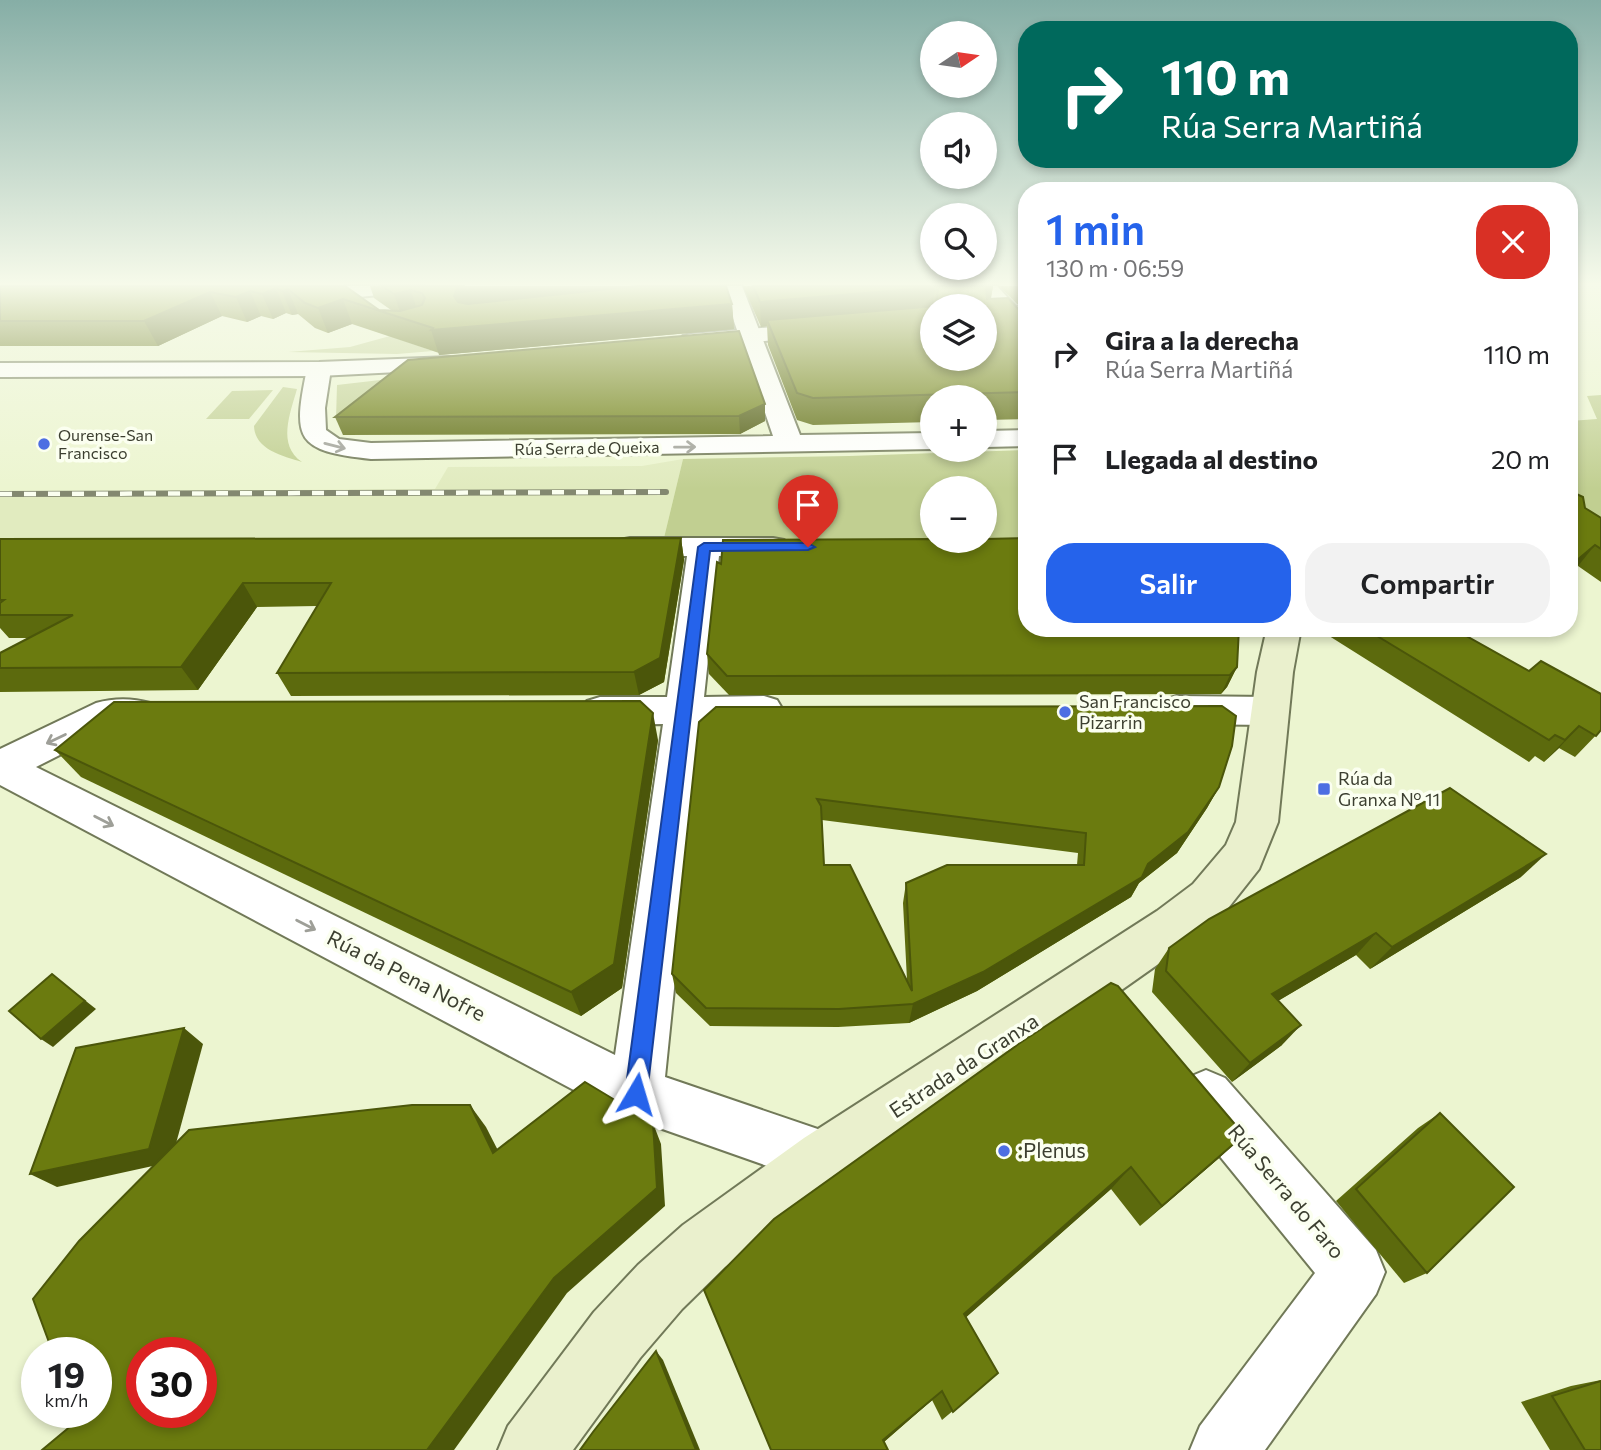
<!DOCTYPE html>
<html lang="es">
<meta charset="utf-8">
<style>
:root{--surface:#fff;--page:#f2f2f2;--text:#202124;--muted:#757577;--accent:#2563eb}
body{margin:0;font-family:Commissioner,sans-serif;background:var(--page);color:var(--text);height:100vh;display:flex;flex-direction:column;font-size:26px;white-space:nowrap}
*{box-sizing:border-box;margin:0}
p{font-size:23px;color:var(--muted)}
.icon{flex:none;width:38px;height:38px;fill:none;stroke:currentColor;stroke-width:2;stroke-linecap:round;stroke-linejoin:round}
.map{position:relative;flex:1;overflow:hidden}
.side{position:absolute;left:1018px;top:182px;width:560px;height:455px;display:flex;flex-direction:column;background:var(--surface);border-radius:28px;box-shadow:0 4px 10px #0003}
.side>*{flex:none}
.hud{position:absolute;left:1018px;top:21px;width:560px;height:147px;border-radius:28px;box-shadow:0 4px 10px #0003;background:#00695c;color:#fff;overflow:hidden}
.needle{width:46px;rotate:77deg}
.fabs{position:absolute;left:920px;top:21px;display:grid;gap:14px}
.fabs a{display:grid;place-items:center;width:77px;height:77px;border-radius:50%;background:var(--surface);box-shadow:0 4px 10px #0003;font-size:35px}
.speed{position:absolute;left:21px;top:1337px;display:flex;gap:14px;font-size:35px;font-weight:700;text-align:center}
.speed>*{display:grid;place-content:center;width:91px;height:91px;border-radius:50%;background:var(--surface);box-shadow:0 4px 10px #0003;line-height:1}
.speed small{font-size:18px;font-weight:400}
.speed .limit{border:10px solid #d22;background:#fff;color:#111}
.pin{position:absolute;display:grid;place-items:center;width:60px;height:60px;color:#fff;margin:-72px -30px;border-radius:50% 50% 50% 0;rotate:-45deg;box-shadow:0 0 7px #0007}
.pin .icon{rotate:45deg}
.me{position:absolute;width:77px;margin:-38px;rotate:7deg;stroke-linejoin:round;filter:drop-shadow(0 0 5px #0008)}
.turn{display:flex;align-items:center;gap:24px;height:147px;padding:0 28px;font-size:32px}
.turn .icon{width:91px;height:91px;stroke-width:2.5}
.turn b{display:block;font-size:49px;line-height:60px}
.round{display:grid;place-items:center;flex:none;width:74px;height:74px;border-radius:28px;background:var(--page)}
.headline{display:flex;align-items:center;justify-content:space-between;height:119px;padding:0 28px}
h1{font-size:42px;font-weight:600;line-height:52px;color:var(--accent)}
.cta{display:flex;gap:14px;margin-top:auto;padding:14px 28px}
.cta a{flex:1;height:80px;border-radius:28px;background:var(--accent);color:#fff;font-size:28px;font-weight:600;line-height:80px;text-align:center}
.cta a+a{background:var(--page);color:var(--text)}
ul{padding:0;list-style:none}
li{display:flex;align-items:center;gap:21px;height:105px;padding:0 28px}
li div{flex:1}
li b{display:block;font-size:26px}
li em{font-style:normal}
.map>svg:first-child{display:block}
.built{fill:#e1ebbf}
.green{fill:#c1cf91;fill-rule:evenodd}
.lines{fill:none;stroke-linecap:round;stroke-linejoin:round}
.minor-casing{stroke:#717958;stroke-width:4}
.tertiary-casing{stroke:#717958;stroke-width:4}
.secondary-casing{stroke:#717958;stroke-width:4}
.minor{fill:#fff;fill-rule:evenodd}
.tertiary{fill:#fff;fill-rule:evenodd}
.secondary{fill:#eaf0cd;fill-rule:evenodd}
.rail-casing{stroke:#838870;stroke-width:6}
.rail{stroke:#fbfff0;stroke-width:4.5;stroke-dasharray:12;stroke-linecap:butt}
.wall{fill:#5c6a0d;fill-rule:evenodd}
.shaded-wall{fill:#4b560a}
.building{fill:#6b7b0f;stroke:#4b560a;stroke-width:2;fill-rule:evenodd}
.oneway{stroke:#9e9f98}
.route{fill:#2563eb;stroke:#184099;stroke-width:2}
.poi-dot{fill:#4d6ee2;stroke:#fbfff0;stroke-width:2.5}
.labels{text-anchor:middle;stroke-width:7;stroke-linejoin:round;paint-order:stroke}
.far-poi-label{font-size:16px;fill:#3c3f30;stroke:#fbfff0;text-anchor:start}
.far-street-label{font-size:16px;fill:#3c3f30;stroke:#fbfff0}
.poi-label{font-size:18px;fill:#3c3f30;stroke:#fbfff0;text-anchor:start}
.near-street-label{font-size:21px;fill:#3c3f30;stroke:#fbfff0}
.near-poi-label{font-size:21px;fill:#3c3f30;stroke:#fbfff0;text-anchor:start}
</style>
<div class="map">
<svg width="1601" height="1450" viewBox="0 0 1601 1450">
<rect width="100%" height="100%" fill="#ecf5d0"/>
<polygon class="built" points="683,459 663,542 0,544 0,492 435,489 448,467 642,466"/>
<g class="green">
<polygon points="390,336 433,351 397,354 288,352 350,347"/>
<polygon points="389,379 338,419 336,419 337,385"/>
<path d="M 283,387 L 297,389 C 290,414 277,445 302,462 C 283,456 255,450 254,426 Z"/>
<polygon points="273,390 249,419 206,419 232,391"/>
<polygon points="1601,395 1601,525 1570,505 1570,421 1597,419 1587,396"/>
<path d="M 1027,450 L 1027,541 L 663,542 L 683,459 L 849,456 ZM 933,488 L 985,488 L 985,541 L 933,541 Z"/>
</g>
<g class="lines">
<defs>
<g id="minor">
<polygon points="347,286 423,286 420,290 413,292 347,298 340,296 337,292 340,288"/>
<path d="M 722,286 L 742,286 L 800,435 L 933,433 L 933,449 L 371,459 C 296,451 292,440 307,369 L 311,364 L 327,364 L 331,369 L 325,408 L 326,430 L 339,439 L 371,443 L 773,436 Z"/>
<polygon points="976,286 997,286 1027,319 1027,339 1019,337"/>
<polygon points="1027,430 1027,446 985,447 985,431"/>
<path d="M 630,538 L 773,538 L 784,540 L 789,547 L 784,554 L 773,556 L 719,556 L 704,697 L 764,696 L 777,700 L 783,710 L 777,720 L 764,724 L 701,724 L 665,1077 L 844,1138 L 852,1158 L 844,1178 L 824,1186 L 617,1113 L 0,785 L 0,749 L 96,703 C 114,698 132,698 150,703 L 156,713 L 150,723 L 137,727 L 115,727 L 36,767 L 615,1055 L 663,724 L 600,725 L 587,721 L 581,711 L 587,701 L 600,697 L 667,697 L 687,556 L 630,556 L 619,554 L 614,547 L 619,540 Z"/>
<polygon points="1177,696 1270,697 1283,701 1289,711 1283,721 1270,725 1177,724 1164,720 1158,710 1164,700"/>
<polygon points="1206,1070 1225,1078 1376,1250 1385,1272 1376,1294 1265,1450 1190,1450 1200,1426 1315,1273 1187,1116 1179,1097 1187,1078"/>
</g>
<g id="tertiary">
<polygon points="1027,306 1027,318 985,322 985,309"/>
<polygon points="819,323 827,325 830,330 827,335 691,348 683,346 680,341 683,336 691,334"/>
<polygon points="450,357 458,359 462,364 458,369 319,376 0,377 0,363 319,362"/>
</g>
<polygon id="secondary" points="1267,628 1301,628 1293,672 1278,822 1259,869 1225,912 1191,941 1120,991 844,1178 725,1267 682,1309 640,1358 573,1450 498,1450 508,1426 594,1312 638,1265 683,1225 804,1138 1157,911 1193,884 1226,845 1236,822 1257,672"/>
</defs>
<use href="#minor" class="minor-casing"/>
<use href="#tertiary" class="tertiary-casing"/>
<use href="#secondary" class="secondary-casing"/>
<use href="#minor" class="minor"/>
<use href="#tertiary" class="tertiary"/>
<use href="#secondary" class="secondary"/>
<defs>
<polyline id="rail" points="0,494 666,492"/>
</defs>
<use href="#rail" class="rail-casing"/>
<use href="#rail" class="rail"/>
</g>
<g class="wall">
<polygon points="0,286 345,286 379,310 391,310 374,298 370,286 726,286 732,304 734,329 439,355 439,353 352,324 328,333 315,328 298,314 292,315 286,313 273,319 261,316 247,322 222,316 158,346 0,346"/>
<polygon points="743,286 993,286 991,299 1027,315 1027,419 985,420 985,397 933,397 933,422 813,425 797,420 768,345 767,326 761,327"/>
<polygon points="999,286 1027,286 1027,304 1017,304"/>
<polygon points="408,360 765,421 740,434 343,435 335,417"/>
<polygon points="1570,491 1585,508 1601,518 1601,582 1578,566 1570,573"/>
<polygon points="681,538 684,560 664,682 639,695 291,696 277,673 317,606 257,607 198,690 0,692 0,653 29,638 9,638 0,628 0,539"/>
<polygon points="1329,628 1480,628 1469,637 1601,730 1575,757 1559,748 1544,762 1535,756 1529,762 1326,634"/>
<polygon points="707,654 1237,667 1227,687 1221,694 729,695 709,674"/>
<path d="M 699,722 L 1219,787 L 1207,808 L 1177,853 L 1139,883 L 1131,897 L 977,991 L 909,1023 L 838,1027 L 710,1026 L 676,993 L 672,974 ZM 822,820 L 1078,853 L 1077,865 L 906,883 L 903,903 L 907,980 L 824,865 Z"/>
<polygon points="658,740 622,988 581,1016 81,777 55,750"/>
<polygon points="1521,877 1370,969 1356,955 1278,1001 1282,1045 1232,1082 1152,992 1155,969 1169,948"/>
<polygon points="1020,1043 1219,1158 1140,1226 1111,1189 966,1317 998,1373 942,1420 932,1400 884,1442 771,1450"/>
<polygon points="1440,1113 1427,1273 1404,1283 1336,1201 1418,1128"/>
<polygon points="1601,1380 1601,1450 1550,1450 1521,1402 1571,1386"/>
</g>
<g class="shaded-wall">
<polygon points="465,286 630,286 632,295 464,313 454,296 457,288"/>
<polygon points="986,286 993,286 989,306 985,308"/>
<polygon points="935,287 933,306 767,320 767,326 761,327 760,302"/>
<polygon points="276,288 286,313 273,319 262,294"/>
<polygon points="288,289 298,314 292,315 282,291"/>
<polygon points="411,290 418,314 402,318 394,294"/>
<polygon points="250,291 261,316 247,322 236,297"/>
<polygon points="210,292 222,316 158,346 144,321"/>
<polygon points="343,299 352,324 328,333 318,308"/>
<polygon points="732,304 734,329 439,355 431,330"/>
<polygon points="765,404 765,421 740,434 739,416"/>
<polygon points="681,538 684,560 664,682 639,695 634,672"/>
<polygon points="1595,545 1578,566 1570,573 1570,566"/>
<polygon points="243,583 257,607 198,690 181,667"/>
<polygon points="1470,628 1480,628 1447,655 1463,634"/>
<polygon points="1237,667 1227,687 1221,694 1230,675"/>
<polygon points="653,713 658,740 622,988 581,1016 571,992"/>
<polygon points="1579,726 1559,748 1544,762 1565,740"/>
<polygon points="1219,787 1207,808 1177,853 1139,883 1131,897 977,991 909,1023 913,1004 1148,864"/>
<polygon points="1546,854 1521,877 1370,969 1392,947"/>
<polygon points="1376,933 1356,955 1254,1015 1272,994"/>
<polygon points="63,983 96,1009 53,1047 41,1039"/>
<polygon points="1301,1025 1282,1045 1232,1082 1250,1063"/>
<polygon points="184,1028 203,1044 171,1162 57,1187 30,1174"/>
<polygon points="470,1105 486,1127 509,1172 493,1153"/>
<polygon points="653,1123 661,1144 665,1206 567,1293 454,1450 427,1450"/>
<polygon points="1244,1135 1219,1158 1140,1226 1162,1206"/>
<polygon points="1131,1167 1111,1189 954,1328 964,1314"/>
<polygon points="656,1351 663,1360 700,1450 696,1450"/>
<polygon points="942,1391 932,1400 878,1447 883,1440"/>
</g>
<g class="building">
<polygon points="0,286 345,286 379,310 400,311 422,305 425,298 422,293 411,290 394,294 382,286 465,286 457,288 454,296 458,302 468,304 637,286 726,286 732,304 431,330 433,328 343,299 318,308 305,303 288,289 282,291 276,288 262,294 250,291 236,297 210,292 144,321 0,321"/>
<path d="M 753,286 L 986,286 L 987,299 L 1008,298 L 1023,314 L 1027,315 L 1027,392 L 813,398 L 797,393 L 767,320 L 936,306 L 938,290 L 935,287 L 760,302 ZM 933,306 L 985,306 L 985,359 L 933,359 Z"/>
<polygon points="739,331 765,404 739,416 335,417 408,360"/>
<polygon points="1570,491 1583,497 1585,508 1601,518 1601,549 1595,545 1570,566"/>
<polygon points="681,538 660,658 634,672 277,673 331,583 243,583 181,667 0,668 0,653 73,615 0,615 0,603 4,600 0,600 0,539"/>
<polygon points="1027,538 1027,628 1239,628 1237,667 1230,675 727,676 707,654 717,562 721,564 723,540 933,539 933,541 985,541 985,539"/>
<polygon points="1364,628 1470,628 1463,634 1529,671 1541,661 1601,694 1601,730 1596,736 1579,726 1565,740 1555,735 1549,740"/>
<polygon points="640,701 653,713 614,964 571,992 55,750 114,702"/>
<path d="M 1222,706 L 1236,716 L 1232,746 L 1219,787 L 1188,832 L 1148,864 L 1142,877 L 983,972 L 913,1004 L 839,1009 L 706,1008 L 672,974 L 699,722 L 716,707 ZM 817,799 L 1086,833 L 1084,865 L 947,865 L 906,883 L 912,991 L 850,865 L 824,865 L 821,806 Z"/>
<polygon points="1450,788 1546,854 1392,947 1376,933 1272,994 1301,1025 1250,1063 1166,971 1169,948 1209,919"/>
<polygon points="52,974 85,1001 41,1039 9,1011"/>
<polygon points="1111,983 1118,986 1244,1135 1162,1206 1131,1167 964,1314 998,1373 953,1412 942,1391 883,1440 888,1450 771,1450 704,1290 774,1219 1020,1043"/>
<polygon points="184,1028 149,1149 30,1174 76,1048"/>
<path d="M 585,1082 L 653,1123 L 657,1188 L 554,1278 L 427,1450 L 42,1450 L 78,1420 L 75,1412 L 96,1412 L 96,1353 L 53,1353 L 33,1299 L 79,1241 L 189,1130 L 412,1105 L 470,1105 L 493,1153 ZM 142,1353 L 201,1353 L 201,1412 L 142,1412 Z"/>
<polygon points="1440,1113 1514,1187 1427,1273 1356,1189"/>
<polygon points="656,1351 696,1450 580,1450 593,1432"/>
<polygon points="1601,1381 1601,1450 1585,1450 1552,1396"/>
</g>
<defs><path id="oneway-shaft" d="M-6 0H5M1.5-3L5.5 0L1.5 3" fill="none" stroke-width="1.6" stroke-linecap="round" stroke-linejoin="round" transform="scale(1.75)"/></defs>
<g class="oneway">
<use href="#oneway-shaft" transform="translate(335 446) rotate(14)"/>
<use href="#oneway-shaft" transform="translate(685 447) rotate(-1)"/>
<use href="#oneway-shaft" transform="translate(56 739) rotate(154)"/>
<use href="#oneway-shaft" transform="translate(104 821) rotate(27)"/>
<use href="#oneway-shaft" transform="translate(306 925) rotate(27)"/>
</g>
<linearGradient id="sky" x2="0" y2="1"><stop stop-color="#86aea6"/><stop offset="0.58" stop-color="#f6faea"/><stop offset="1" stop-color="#f6faea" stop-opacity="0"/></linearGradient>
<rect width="1601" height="489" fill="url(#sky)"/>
<polygon class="route" points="704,543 808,543 815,547 808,550 710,551 647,1094 644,1102 636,1106 628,1102 625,1094 698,547"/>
<g class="poi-dot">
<circle cx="44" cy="444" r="7"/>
<circle cx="1065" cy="712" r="7"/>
<rect x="1317" y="782" width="14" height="14" rx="3.5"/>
<circle cx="1004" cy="1151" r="7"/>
</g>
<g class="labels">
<g class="far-poi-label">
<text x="58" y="441">Ourense-San<tspan x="58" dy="18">Francisco</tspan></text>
</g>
<g class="far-street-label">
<text transform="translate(587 448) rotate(-1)" y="6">Rúa Serra de Queixa</text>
</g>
<g class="poi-label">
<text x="1079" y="708">San Francisco<tspan x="1079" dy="21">Pizarrin</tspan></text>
<text x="1338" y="785">Rúa da<tspan x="1338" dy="21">Granxa Nº 11</tspan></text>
</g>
<g class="near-street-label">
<text transform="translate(406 976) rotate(27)" y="7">Rúa da Pena Nofre</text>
<text transform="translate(964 1066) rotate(-33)" y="7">Estrada da Granxa</text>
<text transform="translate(1286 1192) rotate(50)" y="7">Rúa Serra do Faro</text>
</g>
<g class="near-poi-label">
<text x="1018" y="1158">:Plenus</text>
</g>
</g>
</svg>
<div class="fabs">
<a><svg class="needle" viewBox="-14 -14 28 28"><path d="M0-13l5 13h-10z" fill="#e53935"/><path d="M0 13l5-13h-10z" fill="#757577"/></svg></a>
<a><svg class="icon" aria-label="sound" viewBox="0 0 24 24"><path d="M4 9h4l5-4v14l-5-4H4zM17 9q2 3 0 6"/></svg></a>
<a><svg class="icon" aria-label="search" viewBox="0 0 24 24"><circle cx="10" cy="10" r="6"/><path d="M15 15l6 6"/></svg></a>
<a><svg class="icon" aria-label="layers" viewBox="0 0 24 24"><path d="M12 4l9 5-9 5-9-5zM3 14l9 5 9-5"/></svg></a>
<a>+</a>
<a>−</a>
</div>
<div class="speed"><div>19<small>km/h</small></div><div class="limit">30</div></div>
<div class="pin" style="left:808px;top:547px;background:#d93025"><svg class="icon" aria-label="arrive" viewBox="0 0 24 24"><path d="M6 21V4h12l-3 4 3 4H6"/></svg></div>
<svg class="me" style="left:636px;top:1094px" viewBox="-20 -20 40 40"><path d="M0-17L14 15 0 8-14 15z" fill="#2563eb" stroke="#fff" stroke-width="4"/></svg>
<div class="hud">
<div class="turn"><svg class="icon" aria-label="right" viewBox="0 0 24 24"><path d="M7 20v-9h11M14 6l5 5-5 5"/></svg><div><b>110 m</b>Rúa Serra Martiñá</div></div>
</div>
<section class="side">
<div class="headline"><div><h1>1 min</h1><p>130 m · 06:59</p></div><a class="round" style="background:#d93025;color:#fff"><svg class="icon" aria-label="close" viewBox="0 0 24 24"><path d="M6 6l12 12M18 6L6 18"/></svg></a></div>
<ul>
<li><svg class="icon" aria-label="right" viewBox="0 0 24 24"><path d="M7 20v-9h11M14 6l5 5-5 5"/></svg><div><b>Gira a la derecha</b><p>Rúa Serra Martiñá</p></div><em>110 m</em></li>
<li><svg class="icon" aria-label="arrive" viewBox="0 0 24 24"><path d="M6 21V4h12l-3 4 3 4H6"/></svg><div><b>Llegada al destino</b></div><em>20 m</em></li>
</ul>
<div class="cta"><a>Salir</a><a>Compartir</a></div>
</section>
</div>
